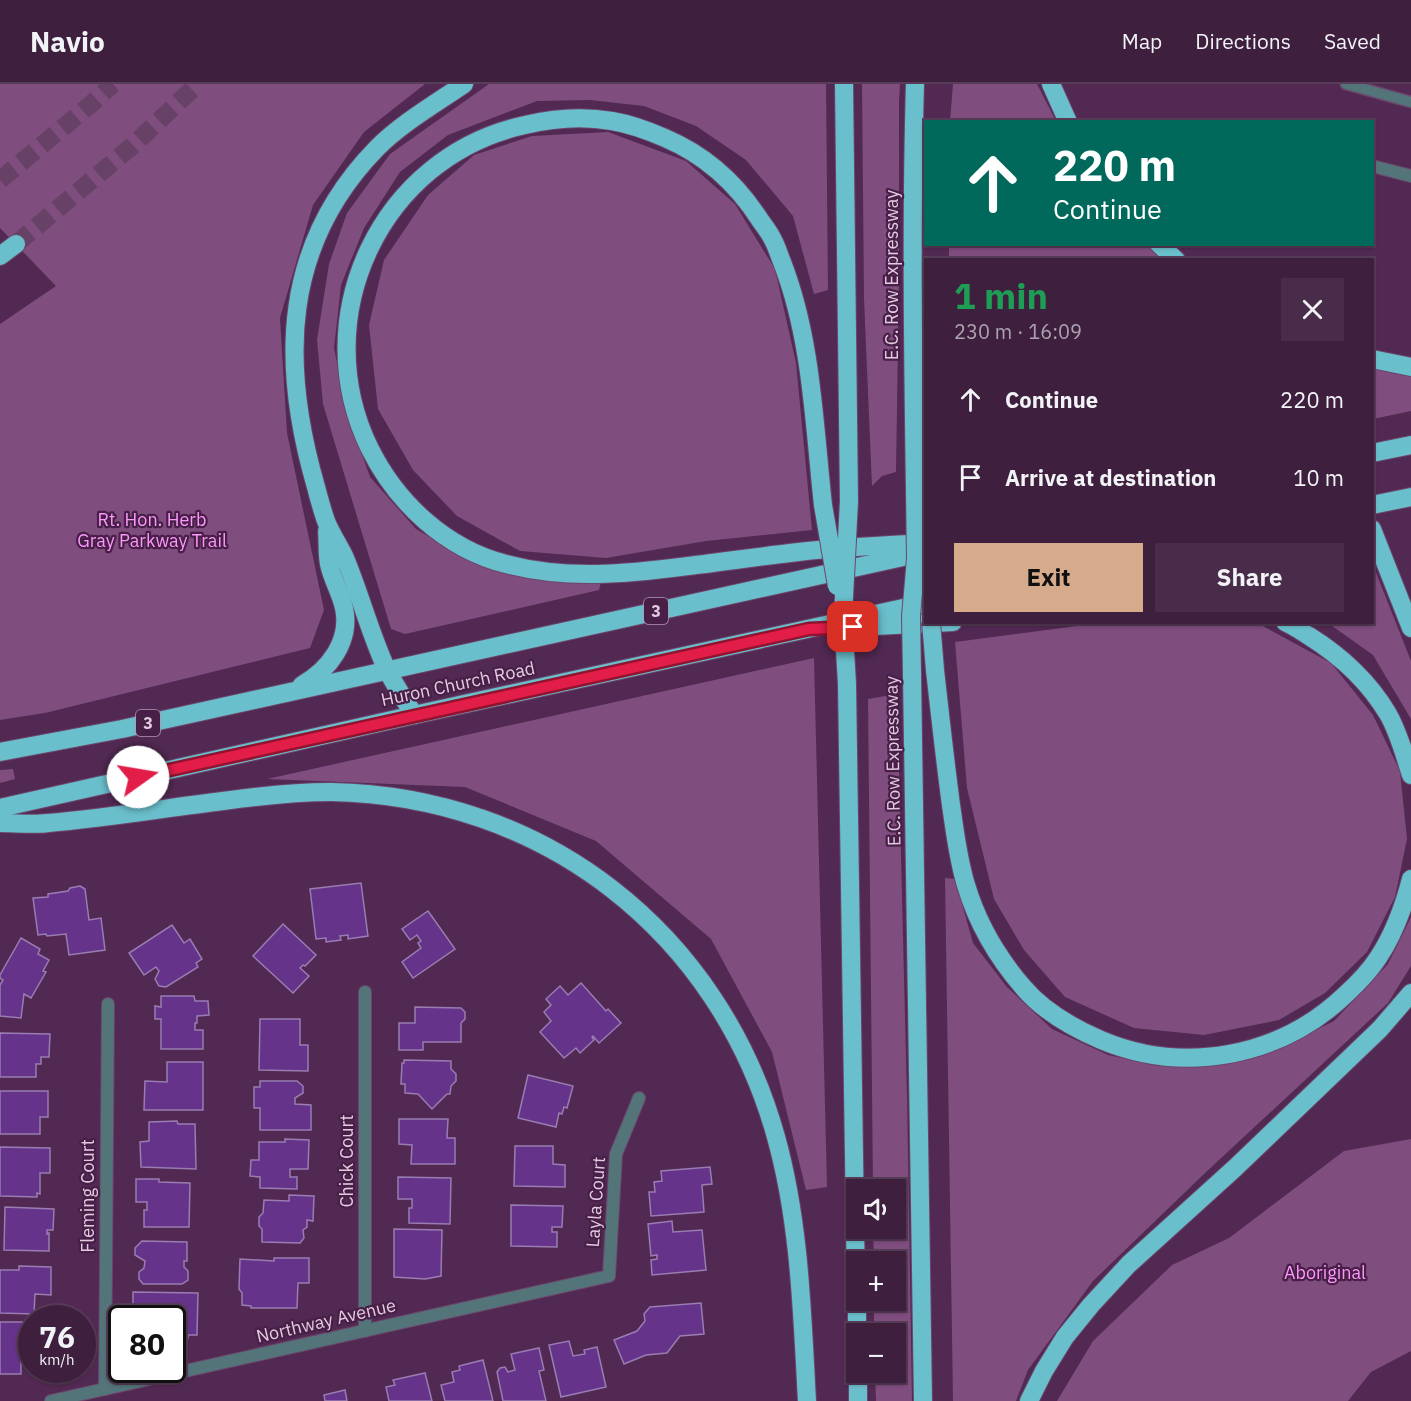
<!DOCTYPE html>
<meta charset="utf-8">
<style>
:root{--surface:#3e1f3e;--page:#492c49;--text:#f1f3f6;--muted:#ada2b0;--line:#573d58;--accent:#d6ab8b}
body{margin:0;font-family:"IBM Plex Sans",sans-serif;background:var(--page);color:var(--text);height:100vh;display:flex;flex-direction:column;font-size:22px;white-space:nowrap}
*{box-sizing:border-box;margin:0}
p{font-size:20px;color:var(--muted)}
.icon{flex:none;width:33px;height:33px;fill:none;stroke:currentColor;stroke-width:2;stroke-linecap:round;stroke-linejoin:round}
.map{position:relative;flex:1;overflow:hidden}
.details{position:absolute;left:924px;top:174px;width:450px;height:366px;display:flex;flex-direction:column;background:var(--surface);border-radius:0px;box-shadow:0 2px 4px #0004,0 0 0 2px var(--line)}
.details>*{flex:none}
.banner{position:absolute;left:924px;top:36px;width:450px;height:126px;border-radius:0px;box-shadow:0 2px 4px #0004,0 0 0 2px var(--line);background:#00695c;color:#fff;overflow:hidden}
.buttons{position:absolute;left:846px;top:1095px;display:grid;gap:12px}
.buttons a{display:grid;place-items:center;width:60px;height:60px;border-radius:0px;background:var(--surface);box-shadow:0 2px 4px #0004,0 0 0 2px var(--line);font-size:30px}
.speed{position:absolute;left:18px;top:1221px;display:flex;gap:12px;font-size:30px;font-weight:700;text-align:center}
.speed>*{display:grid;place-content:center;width:78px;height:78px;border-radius:50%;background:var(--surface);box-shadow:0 2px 4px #0004,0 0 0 2px var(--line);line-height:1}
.speed small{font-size:15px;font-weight:400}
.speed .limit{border:3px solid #111;border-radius:9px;background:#fff;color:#111}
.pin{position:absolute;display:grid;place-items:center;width:51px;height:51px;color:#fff;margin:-26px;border-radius:12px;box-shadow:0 3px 9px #0006}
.me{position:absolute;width:66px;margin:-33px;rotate:77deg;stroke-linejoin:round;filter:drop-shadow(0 0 4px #0008)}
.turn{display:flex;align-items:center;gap:21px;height:126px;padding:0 30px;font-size:27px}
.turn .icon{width:78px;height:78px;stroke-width:2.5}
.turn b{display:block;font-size:42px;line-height:51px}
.round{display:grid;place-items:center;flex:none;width:63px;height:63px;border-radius:0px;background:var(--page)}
.summary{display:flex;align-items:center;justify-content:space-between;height:102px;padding:0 30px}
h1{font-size:36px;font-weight:800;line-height:45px;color:#1e9e55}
.button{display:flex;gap:12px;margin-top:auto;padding:12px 30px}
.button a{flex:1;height:69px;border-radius:0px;background:var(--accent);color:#111;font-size:24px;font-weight:800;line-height:69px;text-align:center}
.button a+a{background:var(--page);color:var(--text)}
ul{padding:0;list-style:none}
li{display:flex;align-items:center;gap:18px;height:78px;padding:0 30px}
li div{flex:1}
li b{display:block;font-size:22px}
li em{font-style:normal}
header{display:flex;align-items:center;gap:36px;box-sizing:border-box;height:84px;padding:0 30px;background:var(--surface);border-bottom:2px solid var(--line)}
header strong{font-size:28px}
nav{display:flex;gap:33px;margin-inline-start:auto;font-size:21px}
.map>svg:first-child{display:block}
.green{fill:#7f4d7e}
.building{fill:#65348a;stroke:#987cb2;stroke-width:1.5}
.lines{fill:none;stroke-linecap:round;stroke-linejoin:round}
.highway-tunnel{stroke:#684167;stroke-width:18;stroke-dasharray:18 9;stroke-linecap:butt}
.lane-casing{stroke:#6c466c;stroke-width:13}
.street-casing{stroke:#6c466c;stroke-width:14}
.highway-casing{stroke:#6c466c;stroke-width:20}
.lane{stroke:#537479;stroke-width:10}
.street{stroke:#537479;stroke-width:12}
.highway{stroke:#6abfcc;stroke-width:18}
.highway-bridge-casing{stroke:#6c466c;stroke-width:20;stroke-linecap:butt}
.highway-bridge{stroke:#6abfcc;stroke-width:18}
.route-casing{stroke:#92132f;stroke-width:15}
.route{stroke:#e11d48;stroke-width:10}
.labels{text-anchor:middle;stroke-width:4.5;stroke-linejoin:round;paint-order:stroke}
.shield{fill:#471f47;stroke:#b497b3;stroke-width:1.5}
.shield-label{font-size:16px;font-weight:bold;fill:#e3cae1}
.street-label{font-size:18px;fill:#e3cae1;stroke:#471f47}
.park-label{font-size:18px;fill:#fd98fb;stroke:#471f47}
</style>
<header>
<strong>Navio</strong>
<nav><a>Map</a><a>Directions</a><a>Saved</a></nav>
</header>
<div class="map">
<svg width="1411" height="1317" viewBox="0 0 1411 1317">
<rect width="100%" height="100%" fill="#522952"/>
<g class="green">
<polygon points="0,0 425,0 364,48 313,121 280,234 287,349 324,526 310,564 45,629 0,636 0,240 56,202 0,144"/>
<polygon points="489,0 826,0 828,206 814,210 793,132 746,76 696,42 644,22 590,16 537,17 448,51 400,88 364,144 341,201 334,264 348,331 370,393 416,445 462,472 512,491 581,495 601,498 599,506 405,550 391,545 323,320 317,256 329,180 347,129 390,70"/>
<polygon points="862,0 900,0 899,17 899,189 896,388 882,392 872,402 864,215"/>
<polygon points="953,0 1037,0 1056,37 950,37"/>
<polygon points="608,48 686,77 735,120 775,185 796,279 812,446 706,457 606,474 520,467 457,432 413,386 378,325 369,241 384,176 428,111 474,71 532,52"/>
<polygon points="949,160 1149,161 1165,175 949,176"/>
<polygon points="1372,280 1411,290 1411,327 1373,335"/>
<polygon points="1373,481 1411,577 1411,635 1373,571 1328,539 1372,538"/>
<polygon points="1107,538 1257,539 1331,579 1373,631 1400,687 1407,755 1395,813 1367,868 1325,909 1279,936 1204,951 1134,944 1065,913 1024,866 994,815 967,704 955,558"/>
<polygon points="814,574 827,1103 806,1106 772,968 711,855 596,757 465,703 267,695"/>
<polygon points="897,610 907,1013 912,1317 876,1317 875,1289 896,1288 896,1250 874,1249 874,1217 896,1216 896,1178 874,1177 873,1145 896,1144 896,1106 873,1105 868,615"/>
<polygon points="13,685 15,695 0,699 0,686"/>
<polygon points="945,794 955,795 973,859 1007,903 1052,945 1108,971 1159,982 1215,982 1271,968 1334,937 1388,880 1411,833 1411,882 1388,919 1204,1090 1093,1197 1028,1286 1016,1317 953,1317"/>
<polygon points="1411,1055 1411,1267 1371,1288 1348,1317 1057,1317 1093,1257 1172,1181 1229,1154 1344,1067"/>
</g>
<g class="building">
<polygon points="361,799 368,852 348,855 348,851 340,852 341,856 326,858 326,854 316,855 310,805"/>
<polygon points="80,802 85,805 89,836 101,834 105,866 69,871 66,850 47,852 46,850 38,851 33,814 48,813 48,810 68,807 70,804"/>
<polygon points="428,827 455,865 413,894 402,878 421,864 418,859 421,857 417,851 410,856 402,845"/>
<polygon points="283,840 316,871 305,882 303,881 300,884 309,892 293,909 253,872"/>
<polygon points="172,841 184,859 190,855 202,875 196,879 198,883 166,903 159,902 155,895 159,887 156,883 144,891 129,869"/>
<polygon points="21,854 40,865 38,870 49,876 43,887 46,888 31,914 24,910 21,934 0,932 0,901 3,896 0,894 0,891"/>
<polygon points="581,899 606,927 608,925 621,939 599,959 593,952 592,953 594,956 580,969 576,964 564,974 540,948 551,937 544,928 551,921 546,915 560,902 568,911"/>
<polygon points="161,912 194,912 195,917 208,917 209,931 197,932 197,939 195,939 195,946 203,946 203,965 161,965 161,935 155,935 155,922 161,923"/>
<polygon points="415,923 461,924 465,928 465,935 461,939 461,958 423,958 423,966 399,966 399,939 415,939"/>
<polygon points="260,935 300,935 300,961 308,961 308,987 259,986"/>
<polygon points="0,949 50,950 49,973 41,973 41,980 36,980 36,993 0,993"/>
<polygon points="404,976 451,977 451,985 456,990 456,997 451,1002 450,1010 447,1010 432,1025 418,1010 405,1009 405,1000 401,1000 402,979 404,979"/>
<polygon points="167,978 203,978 203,1026 144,1026 145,997 167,998"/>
<polygon points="528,991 573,1002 567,1024 564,1023 562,1030 559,1029 556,1043 518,1034"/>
<polygon points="260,997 297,997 303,1002 303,1009 295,1014 295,1020 311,1021 311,1046 260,1046 260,1024 254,1024 254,1003 260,1003"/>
<polygon points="0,1007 48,1007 48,1033 40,1033 40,1050 0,1050"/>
<polygon points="399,1035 448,1035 447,1054 455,1054 455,1080 411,1080 412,1061 399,1060"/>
<polygon points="177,1037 178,1040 195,1040 196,1085 141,1083 140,1058 149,1057 149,1038"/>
<polygon points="285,1055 309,1056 308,1085 290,1085 290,1093 297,1093 297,1105 260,1104 260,1093 250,1092 251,1076 259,1076 259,1058 285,1058"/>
<polygon points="515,1062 553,1062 553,1080 565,1081 565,1103 514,1102"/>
<polygon points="0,1063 50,1064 50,1089 40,1089 40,1110 37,1109 37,1113 0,1112"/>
<polygon points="710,1083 712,1100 702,1101 704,1128 651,1132 649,1108 655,1108 654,1098 662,1097 661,1087"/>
<polygon points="398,1093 451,1094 450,1140 409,1139 409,1124 412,1124 412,1115 398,1115"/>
<polygon points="136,1095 159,1095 159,1098 190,1099 189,1143 144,1143 144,1126 147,1126 147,1118 136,1118"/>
<polygon points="289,1111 314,1112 313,1137 307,1136 307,1143 303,1146 304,1154 300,1159 262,1158 262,1145 259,1142 259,1133 263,1129 264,1116 289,1117"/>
<polygon points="511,1121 563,1122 562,1143 552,1143 552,1148 557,1148 557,1163 511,1162"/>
<polygon points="5,1123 54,1125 53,1146 47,1146 47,1150 49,1149 49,1167 4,1166"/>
<polygon points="672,1137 673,1148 702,1146 706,1186 652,1191 651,1176 657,1175 657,1171 651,1172 648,1140"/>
<polygon points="394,1145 442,1146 441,1192 425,1195 394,1193"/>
<polygon points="142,1157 187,1158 187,1177 184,1177 184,1183 188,1187 188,1196 182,1200 143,1200 139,1195 139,1188 144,1184 145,1177 135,1171 135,1164"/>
<polygon points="274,1174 309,1174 309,1199 298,1199 297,1224 251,1224 251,1222 242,1221 242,1209 239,1205 240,1175 274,1177"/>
<polygon points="19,1182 51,1183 51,1211 35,1210 34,1230 0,1229 0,1186 19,1186"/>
<polygon points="133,1208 198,1209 197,1251 188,1251 188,1254 172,1254 172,1234 144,1234 144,1231 133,1230"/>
<polygon points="701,1219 704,1250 680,1252 667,1269 646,1271 624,1280 614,1256 637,1247 645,1237 644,1230 650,1223"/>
<polygon points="0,1238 32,1238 32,1260 28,1260 28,1272 21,1271 21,1290 0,1290"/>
<polygon points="569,1257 573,1272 585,1270 584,1266 597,1263 606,1303 561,1313 549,1261"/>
<polygon points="539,1264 544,1286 539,1287 546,1317 503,1317 497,1288 500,1284 505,1283 508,1288 515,1286 511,1270"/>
<polygon points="483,1276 493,1317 445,1317 441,1301 454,1298 452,1288 460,1286 459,1282"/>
<polygon points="425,1289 432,1317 389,1317 386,1303 395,1301 393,1296"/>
<polygon points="345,1306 347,1317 325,1317 324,1311"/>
</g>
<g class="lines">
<g class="highway-tunnel">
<polyline points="0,96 90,21 113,0"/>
<polyline points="16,160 131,63 198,0"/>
</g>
<defs>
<polyline id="lane" points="1346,0 1411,18"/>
<g id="street">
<polyline points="1372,82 1411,92"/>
<polyline points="365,908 365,1247"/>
<polyline points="105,1305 108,920"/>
<polyline points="51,1317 609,1192 616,1070 639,1014"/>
</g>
<g id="highway">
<polyline points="844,0 849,417"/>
<path d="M 915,0 C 911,136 913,272 915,408"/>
<polyline points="1051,0 1068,38"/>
<polyline points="1159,160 1176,176"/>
<polyline points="0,172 16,160"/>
<polyline points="1372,275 1411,283"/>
<polyline points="1372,369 1411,361"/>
<path d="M 823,421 C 814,340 812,255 782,178 C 779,171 777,163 773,156 C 770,149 765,143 760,136 C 737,100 705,71 665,54 C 649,47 630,40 612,37 C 583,32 554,34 525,41 C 381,72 305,233 370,365 C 397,419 446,465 506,480 C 566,496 627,490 688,482 C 722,478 756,473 790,469 C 835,463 881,462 926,459"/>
<polyline points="1372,421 1411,413"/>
<polyline points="1372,445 1411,544"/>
<path d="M 1285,538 C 1294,542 1301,547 1309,552 C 1341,572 1369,598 1388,630 C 1399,649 1404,670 1411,691"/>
<polyline points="856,543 953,538"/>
<path d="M 935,586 C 940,631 945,676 951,721 C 955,748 958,775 966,801 C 977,838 998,874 1023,903 C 1043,927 1073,944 1101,956 C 1184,991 1280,973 1345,911 C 1357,900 1369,888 1378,874 C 1394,850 1404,822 1411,795"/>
<polyline points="912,590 923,1317"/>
<polyline points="847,600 856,1207"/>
<path d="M 302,601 C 329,586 351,557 344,524 C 341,509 332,495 329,480 C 327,469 328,458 327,447"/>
<path d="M 414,631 C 405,616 394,600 386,584 C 370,549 360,510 345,474 C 339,461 331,450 326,437 C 322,426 319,414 316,403 C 280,279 282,161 377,64 C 402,39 435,20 464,0"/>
<polyline points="0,668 122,645 921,469"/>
<polyline points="0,724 414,631 926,519"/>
<path d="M 0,739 C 16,739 33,741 48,739 C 107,734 165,724 223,717 C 259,712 295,708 331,708 C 544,712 719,848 776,1053 C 800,1139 802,1229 807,1317"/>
<polyline points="857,1216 857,1250"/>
<polyline points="858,1288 858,1317"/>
<polyline points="1029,1317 1044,1287 1065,1253 1091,1221 1129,1180 1235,1084 1380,945 1411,909"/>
</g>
</defs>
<use href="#lane" class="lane-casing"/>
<use href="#street" class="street-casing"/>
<use href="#highway" class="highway-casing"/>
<use href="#lane" class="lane"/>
<use href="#street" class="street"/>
<use href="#highway" class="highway"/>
<defs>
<g id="highway-bridge">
<polyline points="823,421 837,502"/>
<polyline points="931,538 935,586"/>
<polyline points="912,590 911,532 916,474 915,408"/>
<polyline points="847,600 843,532 849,417"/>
</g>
</defs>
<use href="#highway-bridge" class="highway-bridge-casing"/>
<use href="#highway-bridge" class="highway-bridge"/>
</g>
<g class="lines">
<defs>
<polyline id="route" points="138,693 809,545 853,543"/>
</defs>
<use href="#route" class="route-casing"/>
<use href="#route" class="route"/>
</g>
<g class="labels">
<g class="shield">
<rect x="644" y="514" width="24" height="26" rx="4.5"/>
<rect x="136" y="626" width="24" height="26" rx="4.5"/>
</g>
<g class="shield-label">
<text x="656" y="533">3</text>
<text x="148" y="645">3</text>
</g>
<g class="street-label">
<text transform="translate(892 191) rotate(-90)" y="6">E.C. Row Expressway</text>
<text transform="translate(458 600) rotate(-12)" y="6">Huron Church Road</text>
<text transform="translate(893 677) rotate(-91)" y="6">E.C. Row Expressway</text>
<text transform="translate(347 1077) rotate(-90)" y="6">Chick Court</text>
<text transform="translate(88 1112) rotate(-90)" y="6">Fleming Court</text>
<text transform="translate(596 1118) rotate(-86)" y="6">Layla Court</text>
<text transform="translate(326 1237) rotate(-13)" y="6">Northway Avenue</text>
</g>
<g class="park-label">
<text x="152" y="442">Rt. Hon. Herb<tspan x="152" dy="21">Gray Parkway Trail</tspan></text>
<text x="1325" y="1195">Aboriginal</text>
</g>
</g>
</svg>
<div class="buttons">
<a><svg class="icon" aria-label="sound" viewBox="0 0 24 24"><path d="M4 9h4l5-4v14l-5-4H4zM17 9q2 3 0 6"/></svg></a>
<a>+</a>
<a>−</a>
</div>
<div class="speed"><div>76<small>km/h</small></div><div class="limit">80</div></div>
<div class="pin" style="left:853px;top:543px;background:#d93025"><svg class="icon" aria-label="arrive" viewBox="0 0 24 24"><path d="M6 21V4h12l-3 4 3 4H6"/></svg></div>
<svg class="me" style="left:138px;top:693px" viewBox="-20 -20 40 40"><circle r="19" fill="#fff"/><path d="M0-13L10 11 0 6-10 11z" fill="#e11d48"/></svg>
<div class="banner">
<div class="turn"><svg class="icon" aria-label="ahead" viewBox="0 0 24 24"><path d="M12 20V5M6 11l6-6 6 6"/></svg><div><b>220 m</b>Continue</div></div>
</div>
<section class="details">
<div class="summary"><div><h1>1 min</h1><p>230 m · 16:09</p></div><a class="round"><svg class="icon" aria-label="close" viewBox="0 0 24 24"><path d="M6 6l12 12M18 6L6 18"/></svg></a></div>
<ul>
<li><svg class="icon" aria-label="ahead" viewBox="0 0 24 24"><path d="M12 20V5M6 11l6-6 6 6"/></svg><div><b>Continue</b></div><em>220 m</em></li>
<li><svg class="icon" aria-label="arrive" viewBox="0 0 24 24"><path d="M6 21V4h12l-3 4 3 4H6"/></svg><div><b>Arrive at destination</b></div><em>10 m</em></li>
</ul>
<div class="button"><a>Exit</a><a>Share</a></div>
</section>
</div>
